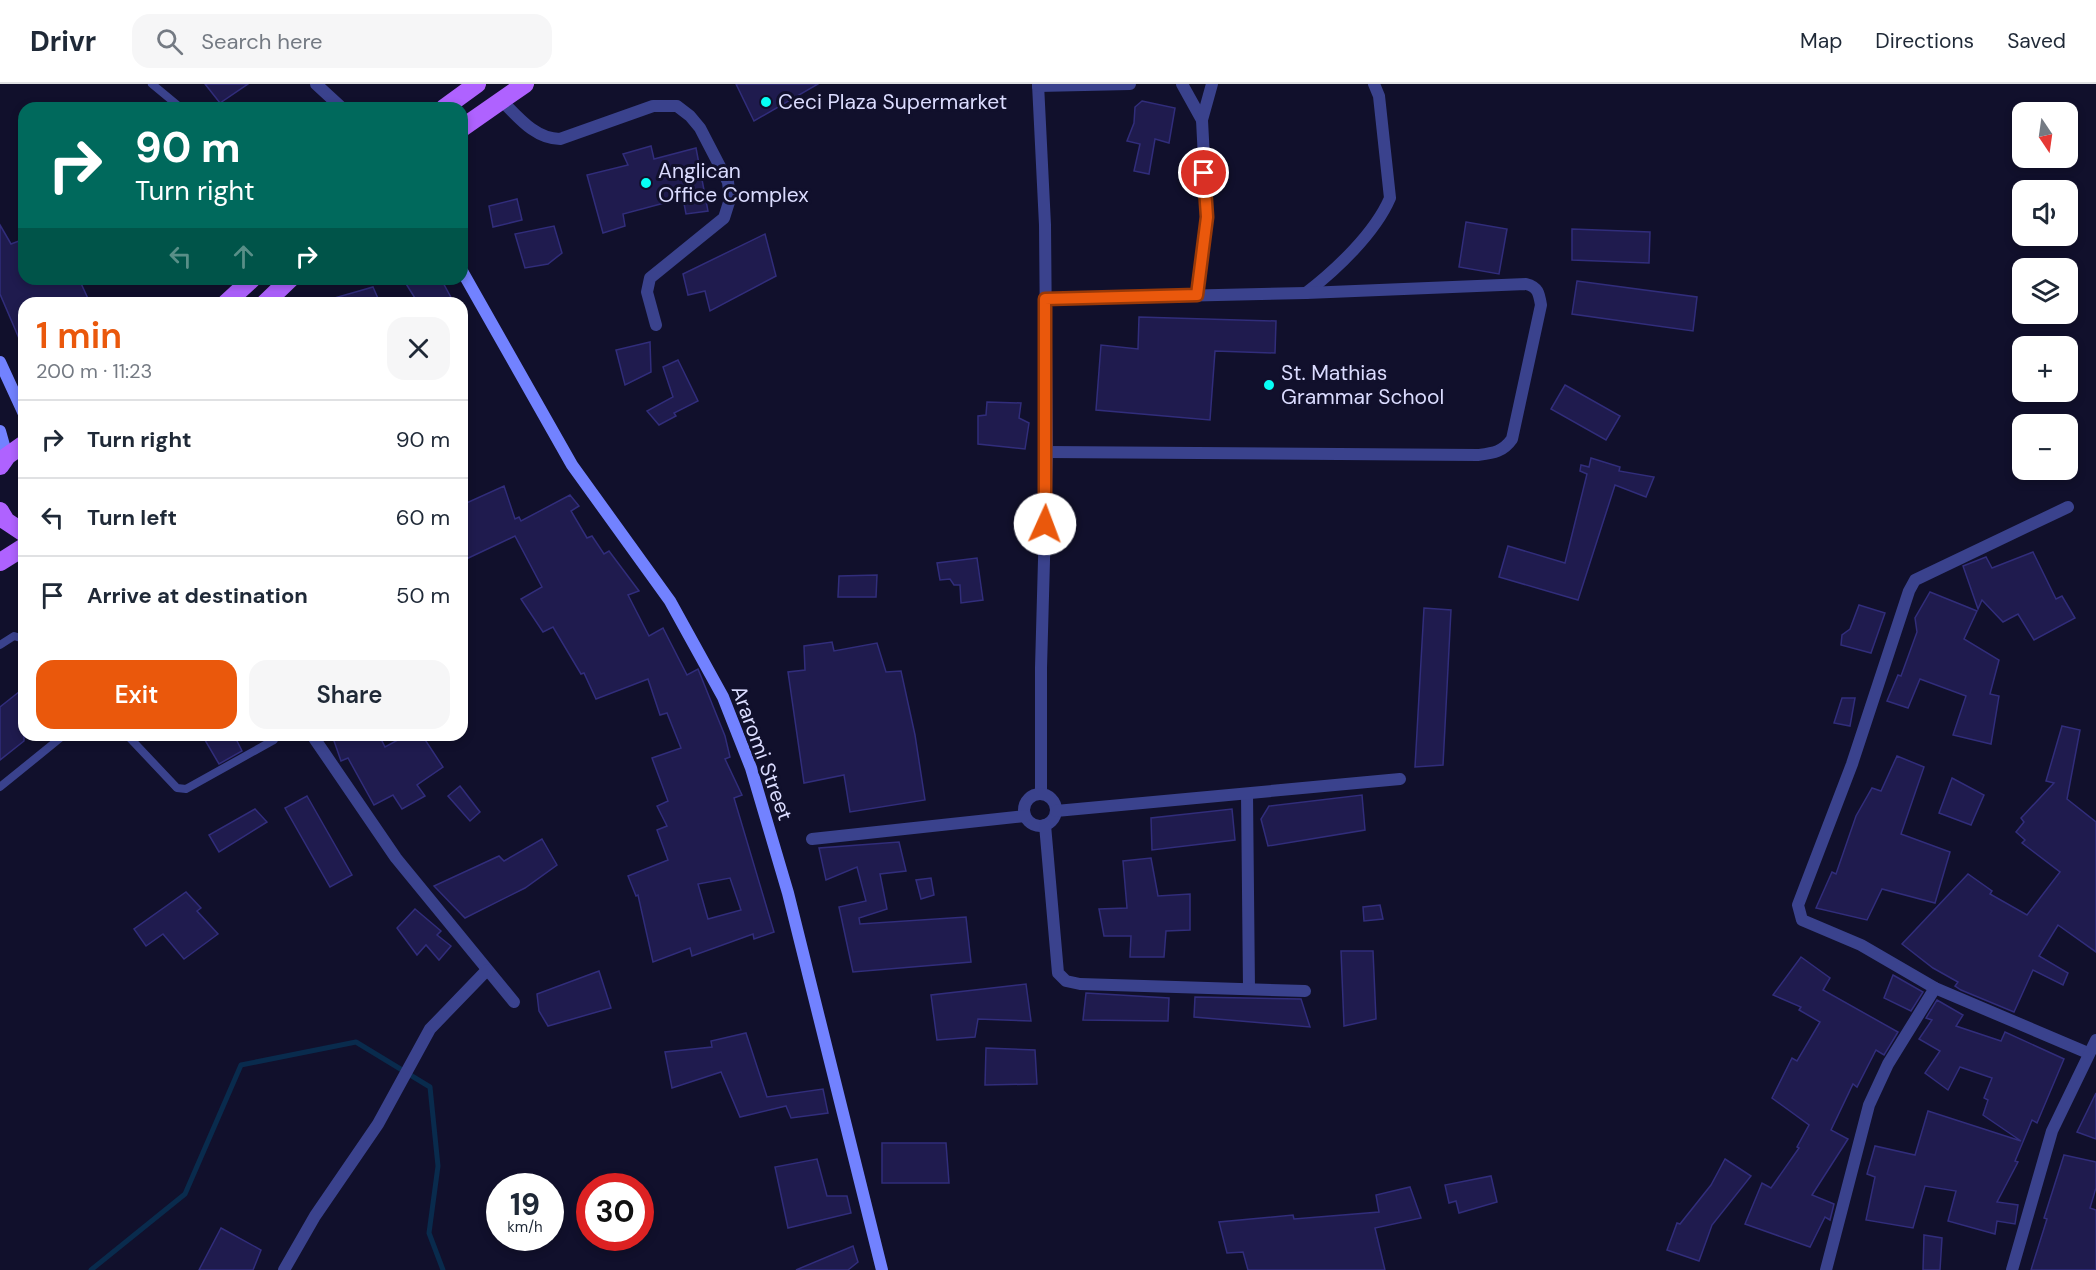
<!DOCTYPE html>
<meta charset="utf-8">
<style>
:root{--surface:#fff;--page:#f6f6f7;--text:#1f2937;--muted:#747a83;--line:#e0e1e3;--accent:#ea580c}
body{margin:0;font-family:"DM Sans",sans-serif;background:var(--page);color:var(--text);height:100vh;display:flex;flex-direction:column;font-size:22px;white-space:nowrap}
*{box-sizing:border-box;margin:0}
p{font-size:20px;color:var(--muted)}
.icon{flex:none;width:33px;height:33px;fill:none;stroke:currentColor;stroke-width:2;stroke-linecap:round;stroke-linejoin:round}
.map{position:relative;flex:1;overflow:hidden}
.sheet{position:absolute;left:18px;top:213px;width:450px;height:444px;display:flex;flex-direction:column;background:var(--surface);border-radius:18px;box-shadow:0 3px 9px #0003}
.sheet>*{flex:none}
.hud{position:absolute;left:18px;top:18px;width:450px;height:183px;border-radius:18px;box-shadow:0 3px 9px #0003;background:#00695c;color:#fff;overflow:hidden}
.needle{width:39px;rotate:167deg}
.fabs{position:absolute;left:2012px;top:18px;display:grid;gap:12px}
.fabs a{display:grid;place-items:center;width:66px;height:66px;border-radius:12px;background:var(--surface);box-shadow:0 3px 9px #0003;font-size:30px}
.speed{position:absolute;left:486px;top:1089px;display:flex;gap:12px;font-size:30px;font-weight:700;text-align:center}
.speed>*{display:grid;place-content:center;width:78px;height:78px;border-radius:50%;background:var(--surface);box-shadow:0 3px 9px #0003;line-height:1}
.speed small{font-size:15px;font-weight:400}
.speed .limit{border:9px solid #d22;background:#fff;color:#111}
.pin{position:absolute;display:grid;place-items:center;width:51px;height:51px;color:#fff;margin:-26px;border:3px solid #fff;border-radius:50%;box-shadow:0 2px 6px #0007}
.me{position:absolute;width:66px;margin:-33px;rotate:2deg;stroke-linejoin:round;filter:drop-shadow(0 0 4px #0008)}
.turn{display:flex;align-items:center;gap:21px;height:126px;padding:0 18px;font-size:27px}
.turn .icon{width:78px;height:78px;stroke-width:2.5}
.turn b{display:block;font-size:42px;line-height:51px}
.lanes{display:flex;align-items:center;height:57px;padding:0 18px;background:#0003;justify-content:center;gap:30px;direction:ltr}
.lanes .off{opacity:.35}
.round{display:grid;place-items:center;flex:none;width:63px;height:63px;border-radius:18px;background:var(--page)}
.overview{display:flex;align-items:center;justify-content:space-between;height:102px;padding:0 18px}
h1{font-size:36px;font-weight:600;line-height:45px;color:var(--accent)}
.primary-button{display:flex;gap:12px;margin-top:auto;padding:12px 18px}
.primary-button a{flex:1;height:69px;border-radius:18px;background:var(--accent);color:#fff;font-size:24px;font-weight:600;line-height:69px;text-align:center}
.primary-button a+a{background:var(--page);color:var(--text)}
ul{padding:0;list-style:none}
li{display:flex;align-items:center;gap:18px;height:78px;padding:0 18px;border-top:2px solid var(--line)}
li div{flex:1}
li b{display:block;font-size:22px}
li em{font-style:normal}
header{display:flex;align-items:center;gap:36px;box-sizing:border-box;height:84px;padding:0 30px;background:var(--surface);border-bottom:2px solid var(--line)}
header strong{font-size:28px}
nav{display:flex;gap:33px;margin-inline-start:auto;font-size:21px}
.search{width:420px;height:54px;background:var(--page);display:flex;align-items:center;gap:15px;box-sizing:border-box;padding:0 21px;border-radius:18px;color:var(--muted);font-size:22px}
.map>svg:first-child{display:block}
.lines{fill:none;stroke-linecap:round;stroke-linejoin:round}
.stream{stroke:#092b4d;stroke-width:5}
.building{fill:#1f1b4e;stroke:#312d7b;stroke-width:1.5;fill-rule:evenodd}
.lane{stroke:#3a428d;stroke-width:8}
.street{stroke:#3a428d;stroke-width:12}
.secondary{stroke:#7282ff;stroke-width:12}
.primary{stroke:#af62ff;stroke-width:18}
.route-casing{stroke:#983908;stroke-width:15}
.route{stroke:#ea580c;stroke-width:10}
.poi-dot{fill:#07fff6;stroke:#11102c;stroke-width:2}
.labels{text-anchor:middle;stroke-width:6;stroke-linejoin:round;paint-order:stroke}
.poi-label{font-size:21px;fill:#dbdcff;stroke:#11102c;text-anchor:start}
.street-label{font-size:21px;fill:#dbdcff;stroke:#11102c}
</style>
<header>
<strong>Drivr</strong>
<div class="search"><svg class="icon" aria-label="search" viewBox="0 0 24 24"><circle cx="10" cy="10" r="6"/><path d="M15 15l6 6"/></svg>Search here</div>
<nav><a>Map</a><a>Directions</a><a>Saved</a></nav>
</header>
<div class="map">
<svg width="2096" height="1186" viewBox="0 0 2096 1186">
<rect width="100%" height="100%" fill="#11102c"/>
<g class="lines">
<polyline class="stream" points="91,1186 185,1110 241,981 356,958 430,1003 438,1082 429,1149 443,1186"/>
</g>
<g class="building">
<polygon points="205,0 248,0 220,19"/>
<polygon points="736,0 818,0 754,37"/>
<polygon points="1142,17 1175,24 1169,59 1155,55 1149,90 1134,87 1140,60 1127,57 1134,39 1135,23"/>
<polygon points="651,62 654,75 696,64 708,127 686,130 683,114 623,130 625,142 603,149 587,91 628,81 623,70"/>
<polygon points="517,115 522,136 493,143 489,122"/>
<polygon points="1466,138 1507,145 1499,190 1459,183"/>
<polygon points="0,141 11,160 24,155 24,195 79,195 90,219 24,219 24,266 0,210"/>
<polygon points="554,142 562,169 548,180 525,184 515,150"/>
<polygon points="1572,145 1650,148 1649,179 1572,176"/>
<polygon points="765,150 776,192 710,227 705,207 688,211 683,190"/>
<polygon points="403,195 441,195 454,219 418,219"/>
<polygon points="1577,197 1697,213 1693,247 1572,230"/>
<polygon points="373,203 380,219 332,219 331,215"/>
<polygon points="1139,233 1276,237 1275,269 1215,267 1210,336 1096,326 1101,261 1138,265"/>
<polygon points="650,258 651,288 625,301 616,266"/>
<polygon points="678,276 698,317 674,329 676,332 659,341 647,327 673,313 663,283"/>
<polygon points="1565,301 1620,332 1606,356 1551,325"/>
<polygon points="987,318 1021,319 1019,334 1029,339 1025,365 978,360 978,332 986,331"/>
<polygon points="1591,374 1620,383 1619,387 1654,393 1646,413 1615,401 1578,516 1499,493 1508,462 1565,479 1587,390 1580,387 1581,381 1589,383"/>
<path d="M 504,402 L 515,435 L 519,433 L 521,437 L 570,411 L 579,422 L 571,427 L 587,454 L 592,452 L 604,470 L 609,467 L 639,507 L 628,511 L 649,552 L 663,544 L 687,591 L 698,585 L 725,652 L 730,673 L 725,675 L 742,711 L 734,714 L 774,848 L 754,855 L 753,850 L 692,872 L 690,864 L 653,878 L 638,811 L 636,812 L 628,792 L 668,776 L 657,746 L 667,742 L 657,722 L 668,717 L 652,674 L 681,664 L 667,629 L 660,631 L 648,595 L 596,615 L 584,589 L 581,590 L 553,543 L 543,548 L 521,515 L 542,503 L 515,452 L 462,477 L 462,421 ZM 730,794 L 741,826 L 708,835 L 698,800 Z"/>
<polygon points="2033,468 2056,515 2062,512 2075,534 2034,556 2018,530 2003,538 1982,516 1978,525 1963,482 1986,473 1992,484"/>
<polygon points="977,474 983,516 961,519 960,501 954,501 950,495 940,496 937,479"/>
<polygon points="877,491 876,513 838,513 839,492"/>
<polygon points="1930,508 1977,527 1964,555 1999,576 1990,610 1999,612 1991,660 1953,651 1966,612 1920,595 1908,624 1887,617 1898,591 1901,592 1917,548 1915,534"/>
<polygon points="1859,521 1885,529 1871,569 1841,561 1842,551 1850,545"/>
<polygon points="1424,524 1451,526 1443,681 1415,683"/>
<polygon points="832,558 834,567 877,559 886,588 901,587 915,651 925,716 850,728 844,691 804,699 788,588 805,586 804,562"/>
<polygon points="24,604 24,657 0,676 0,623"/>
<polygon points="1842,614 1855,614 1850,642 1834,639"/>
<polygon points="2062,642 2080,646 2067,715 2096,738 2096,868 2058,841 2039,872 2068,889 2063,901 2033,886 2014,928 1961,906 1955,902 1958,898 1933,884 1902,860 1968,790 1992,807 1990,810 2027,831 2060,788 2022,759 2025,756 2016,748 2024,738 2021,734 2054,699 2046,697"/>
<polygon points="202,651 234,651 242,667 219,680"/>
<polygon points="341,651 379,651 385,663 407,651 422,651 443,683 417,701 425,712 402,725 393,711 374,721 348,674 341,677 333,654"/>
<polygon points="1897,672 1924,683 1901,750 1950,768 1935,819 1882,805 1867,836 1816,824 1832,788 1836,790 1856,732 1872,704 1881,707"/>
<polygon points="1952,694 1984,711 1971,741 1939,729"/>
<polygon points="460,702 480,728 470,737 448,712"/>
<polygon points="1362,711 1365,746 1268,762 1261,735 1269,722"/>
<polygon points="307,712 352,791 330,803 285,724"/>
<polygon points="255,725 267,738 219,768 209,751"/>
<polygon points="1232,725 1235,756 1152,766 1151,734"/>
<polygon points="542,755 557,781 525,804 465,834 434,802 499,772 504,777"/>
<polygon points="899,758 906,787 880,790 887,825 859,834 860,840 966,833 971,878 853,888 839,823 866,817 857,783 826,796 819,764"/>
<polygon points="1151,774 1158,812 1190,810 1190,846 1166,847 1164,873 1130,873 1131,852 1104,852 1099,825 1127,824 1123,777"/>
<polygon points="931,794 934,811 921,815 916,796"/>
<polygon points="186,808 201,824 197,827 218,850 184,875 163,850 146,862 134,845"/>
<polygon points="1380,821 1383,835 1364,837 1363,823"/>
<polygon points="415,825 441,847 437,851 451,862 439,876 426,861 417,871 397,844"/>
<polygon points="1341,867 1373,867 1376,935 1344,942"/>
<polygon points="1801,873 1830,894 1823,906 1898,948 1884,971 1876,966 1857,1003 1853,1000 1831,1046 1848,1055 1812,1111 1834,1120 1830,1136 1825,1133 1810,1163 1745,1140 1762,1099 1771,1104 1799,1064 1797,1063 1809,1041 1772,1014 1792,974 1797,977 1820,938 1799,926 1801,923 1773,911"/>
<polygon points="599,887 611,924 548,942 539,927 537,910"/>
<polygon points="1893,891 1923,908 1911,927 1884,914"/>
<polygon points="1026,900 1031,937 978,935 975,953 937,956 931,911"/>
<polygon points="1086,909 1169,914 1168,937 1083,936"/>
<polygon points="1195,913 1301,915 1310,943 1194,933"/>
<polygon points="1937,916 1963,931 1956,942 2001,957 2005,948 2064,975 2037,1039 2032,1036 2015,1077 2018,1078 1997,1118 2018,1121 2015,1140 1997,1137 1995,1150 1948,1137 1956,1107 1925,1102 1913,1144 1866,1136 1875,1093 1867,1090 1875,1062 1915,1071 1928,1027 2021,1057 1983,1031 1988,1016 1984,1014 1992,994 1960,983 1948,1006 1925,989 1940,967 1919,955 1932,936 1926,934"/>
<polygon points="746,949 767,1013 823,1005 828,1029 791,1034 786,1022 740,1033 721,988 672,1004 665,968 712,963 711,957"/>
<polygon points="986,964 1035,966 1037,1000 985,1001"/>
<polygon points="2096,1009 2096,1055 2077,1048"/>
<polygon points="882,1059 946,1059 949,1099 882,1099"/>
<polygon points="2064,1071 2096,1078 2096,1104 2090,1124 2096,1126 2096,1186 2031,1186 2047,1135 2044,1134"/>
<polygon points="817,1075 827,1112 847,1112 851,1129 788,1144 775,1083"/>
<polygon points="1725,1075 1751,1092 1712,1141 1699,1177 1667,1166 1677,1139 1680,1140 1711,1101"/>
<polygon points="1491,1092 1497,1118 1459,1129 1456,1117 1449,1119 1445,1101"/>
<polygon points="1410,1103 1421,1134 1375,1144 1385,1186 1248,1186 1243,1168 1227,1169 1219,1138 1293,1131 1294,1135 1379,1128 1376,1111"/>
<polygon points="221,1144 261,1166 253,1186 199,1186"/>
<polygon points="1924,1151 1942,1154 1940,1186 1923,1186"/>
<polygon points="853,1162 858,1178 848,1186 796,1186"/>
</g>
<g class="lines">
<g class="lane">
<polyline points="152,0 181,24"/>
<polyline points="0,561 14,552 24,555"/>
<polyline points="127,651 177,704 186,705 274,656 275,651"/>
<polyline points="0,703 64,651"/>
</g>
<g class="street">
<polyline points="316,0 342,24"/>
<polyline points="1038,0 1045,141 1047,368 1041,584 1041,710"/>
<polyline points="1182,0 1202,36"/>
<polyline points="1038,2 1130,0"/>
<path d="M 501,16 C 518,33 535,55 560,55 L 653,22 L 677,22 L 690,32 L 700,44 L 728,98 L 730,115 L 724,134 L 650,194 L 647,208 L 656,241"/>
<path d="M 1306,209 C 1336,186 1375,149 1390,114 L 1379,12 L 1374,0"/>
<polyline points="1197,211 1207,133 1202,36 1212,0"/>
<path d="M 1045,215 L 1306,209 L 1526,200 C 1538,203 1539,209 1541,221 L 1512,355 C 1503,368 1493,369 1478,371 L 1047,368"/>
<polyline points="2068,423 1915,496 1909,507 1852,680 1798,821 1802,836 1861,861 1935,904 2088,969"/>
<polyline points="312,651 396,774 514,918"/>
<polyline points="1247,710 1249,905"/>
<circle cx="1040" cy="726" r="16"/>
<polyline points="1056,727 1400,695"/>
<polyline points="1045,741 1058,889 1066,897 1080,900 1305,907"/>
<polyline points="812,755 1025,732"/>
<polyline points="284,1186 315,1132 378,1040 430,945 487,886"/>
<polyline points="1826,1186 1869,1021 1888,980 1935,904"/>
<polyline points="2012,1186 2052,1047 2096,956"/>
</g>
<g class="secondary">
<polyline points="462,187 572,381 670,517 723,613 751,684 788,809 882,1186"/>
<polyline points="0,278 24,330"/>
<polyline points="0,347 7,372"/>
</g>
<g class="primary">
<polyline points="444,24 477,0"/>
<polyline points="462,44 525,0"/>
<polyline points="226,219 252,195"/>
<polyline points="265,219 290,195"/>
<polyline points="0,382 7,372 24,360"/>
<polyline points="0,427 6,437 24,449"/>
<polyline points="0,478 24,463"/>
</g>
</g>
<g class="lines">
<defs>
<polyline id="route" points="1045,440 1045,215 1197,211 1207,133 1204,89"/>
</defs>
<use href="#route" class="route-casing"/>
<use href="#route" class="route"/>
</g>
<g class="poi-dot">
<circle cx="766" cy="18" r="6"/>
<circle cx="646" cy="99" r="6"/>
<circle cx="1269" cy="301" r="6"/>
</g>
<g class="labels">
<g class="poi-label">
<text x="778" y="25">Ceci Plaza Supermarket</text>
<text x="658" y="94">Anglican<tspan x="658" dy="24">Office Complex</tspan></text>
<text x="1281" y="296">St. Mathias<tspan x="1281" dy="24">Grammar School</tspan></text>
</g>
<g class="street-label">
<text transform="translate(762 669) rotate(70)" y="7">Araromi Street</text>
</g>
</g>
</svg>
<div class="fabs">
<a><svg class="needle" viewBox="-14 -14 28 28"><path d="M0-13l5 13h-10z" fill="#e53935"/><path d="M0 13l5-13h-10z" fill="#747a83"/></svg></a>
<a><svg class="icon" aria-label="sound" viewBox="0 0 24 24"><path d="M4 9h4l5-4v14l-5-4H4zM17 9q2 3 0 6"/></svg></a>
<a><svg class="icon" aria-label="layers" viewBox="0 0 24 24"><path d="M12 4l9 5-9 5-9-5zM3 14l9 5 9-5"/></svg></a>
<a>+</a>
<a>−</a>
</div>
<div class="speed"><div>19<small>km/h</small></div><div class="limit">30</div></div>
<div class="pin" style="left:1204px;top:89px;background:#d93025"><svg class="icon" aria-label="arrive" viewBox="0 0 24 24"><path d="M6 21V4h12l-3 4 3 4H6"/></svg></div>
<svg class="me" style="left:1045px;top:440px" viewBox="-20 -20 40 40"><circle r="19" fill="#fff"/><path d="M0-13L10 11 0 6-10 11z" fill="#ea580c"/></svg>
<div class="hud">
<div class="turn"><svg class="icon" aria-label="right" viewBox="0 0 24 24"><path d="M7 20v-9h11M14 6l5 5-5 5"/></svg><div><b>90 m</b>Turn right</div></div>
<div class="lanes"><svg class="icon off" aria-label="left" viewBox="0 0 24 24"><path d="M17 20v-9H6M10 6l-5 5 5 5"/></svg><svg class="icon off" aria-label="ahead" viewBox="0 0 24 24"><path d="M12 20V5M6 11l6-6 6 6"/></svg><svg class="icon" aria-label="right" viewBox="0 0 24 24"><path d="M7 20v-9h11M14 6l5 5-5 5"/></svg></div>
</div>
<section class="sheet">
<div class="overview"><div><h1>1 min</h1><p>200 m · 11:23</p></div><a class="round"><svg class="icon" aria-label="close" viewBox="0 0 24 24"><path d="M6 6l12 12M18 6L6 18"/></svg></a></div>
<ul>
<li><svg class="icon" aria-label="right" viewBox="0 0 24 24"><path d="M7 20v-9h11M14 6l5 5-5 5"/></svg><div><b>Turn right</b></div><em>90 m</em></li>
<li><svg class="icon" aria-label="left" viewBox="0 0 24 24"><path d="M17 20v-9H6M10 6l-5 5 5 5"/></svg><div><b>Turn left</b></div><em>60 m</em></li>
<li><svg class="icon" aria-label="arrive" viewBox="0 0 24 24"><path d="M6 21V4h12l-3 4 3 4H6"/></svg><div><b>Arrive at destination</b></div><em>50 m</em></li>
</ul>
<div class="primary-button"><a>Exit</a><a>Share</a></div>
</section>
</div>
